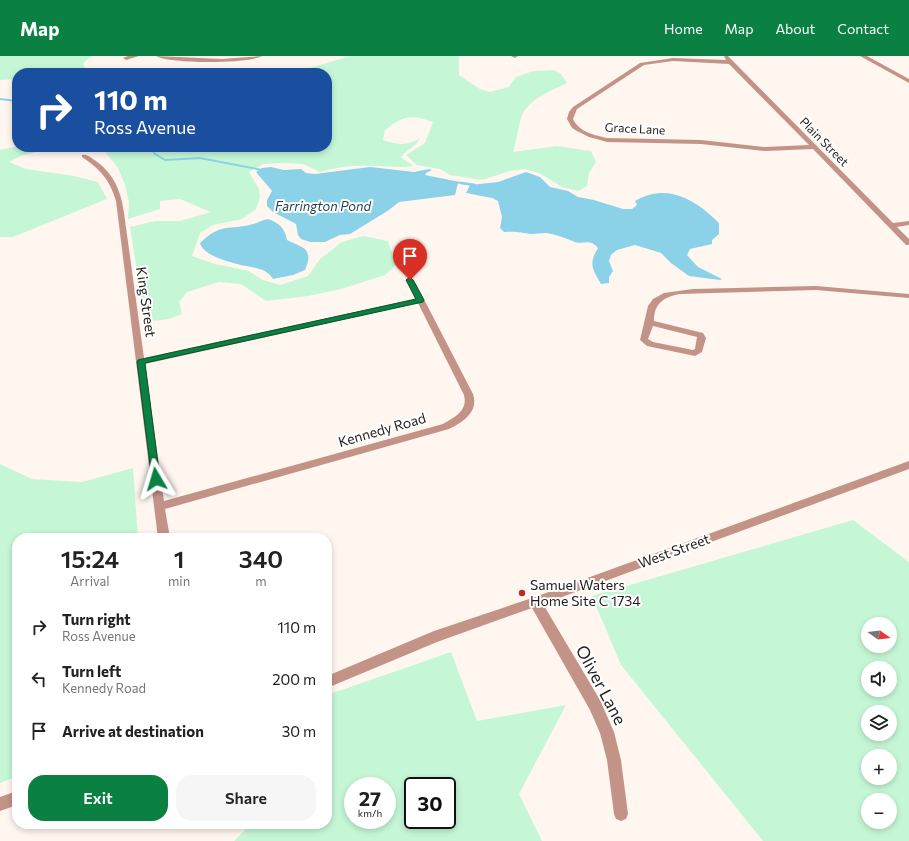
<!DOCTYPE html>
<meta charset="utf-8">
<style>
:root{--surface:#fff;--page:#f6f6f6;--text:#222;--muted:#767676;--accent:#0b8043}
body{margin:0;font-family:Commissioner,sans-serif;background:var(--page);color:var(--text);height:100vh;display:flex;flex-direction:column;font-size:15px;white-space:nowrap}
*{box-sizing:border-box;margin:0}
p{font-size:13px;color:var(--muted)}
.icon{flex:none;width:22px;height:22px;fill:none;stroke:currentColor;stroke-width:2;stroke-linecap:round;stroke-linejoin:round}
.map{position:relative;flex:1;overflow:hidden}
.sheet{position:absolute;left:12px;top:477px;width:320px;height:296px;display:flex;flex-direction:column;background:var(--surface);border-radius:16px;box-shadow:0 2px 6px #0003}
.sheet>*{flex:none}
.guide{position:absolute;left:12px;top:12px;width:320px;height:84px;border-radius:16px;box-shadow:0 2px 6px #0003;background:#1a4fa0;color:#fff;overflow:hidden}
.needle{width:26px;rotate:104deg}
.fabs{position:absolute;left:861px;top:561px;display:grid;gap:8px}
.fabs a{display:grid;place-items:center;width:36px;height:36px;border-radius:50%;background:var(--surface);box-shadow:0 2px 6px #0003;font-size:20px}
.speed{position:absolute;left:344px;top:721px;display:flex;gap:8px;font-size:20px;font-weight:700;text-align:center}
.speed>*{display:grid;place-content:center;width:52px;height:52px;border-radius:50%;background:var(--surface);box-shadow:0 2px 6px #0003;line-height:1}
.speed small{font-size:10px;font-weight:400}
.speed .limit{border:2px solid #111;border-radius:6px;background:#fff;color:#111}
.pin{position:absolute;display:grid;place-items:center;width:34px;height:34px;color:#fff;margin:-41px -17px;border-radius:50% 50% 50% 0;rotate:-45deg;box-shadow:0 0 4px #0007}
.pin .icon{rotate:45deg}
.me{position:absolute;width:44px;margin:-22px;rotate:353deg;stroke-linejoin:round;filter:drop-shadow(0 0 3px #0008)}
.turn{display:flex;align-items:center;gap:14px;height:84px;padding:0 16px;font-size:18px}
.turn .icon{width:52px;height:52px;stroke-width:2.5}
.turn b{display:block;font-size:28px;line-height:34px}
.eta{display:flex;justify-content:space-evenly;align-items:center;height:68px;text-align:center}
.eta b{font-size:24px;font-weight:600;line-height:28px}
.action{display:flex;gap:8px;margin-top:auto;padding:8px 16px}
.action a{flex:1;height:46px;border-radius:16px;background:var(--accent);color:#fff;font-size:16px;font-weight:600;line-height:46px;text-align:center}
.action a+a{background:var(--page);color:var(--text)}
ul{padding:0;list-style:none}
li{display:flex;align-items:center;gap:12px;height:52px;padding:0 16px}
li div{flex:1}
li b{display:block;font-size:15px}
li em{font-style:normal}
header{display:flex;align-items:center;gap:24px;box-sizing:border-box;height:56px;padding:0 20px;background:var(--accent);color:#fff}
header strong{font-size:19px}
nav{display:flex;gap:22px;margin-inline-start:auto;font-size:14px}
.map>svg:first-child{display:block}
.green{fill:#c5f7d6;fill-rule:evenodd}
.water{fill:#8bd2e9}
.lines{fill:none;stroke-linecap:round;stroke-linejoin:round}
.stream-far1{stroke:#8bd2e9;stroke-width:2}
.stream{stroke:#8bd2e9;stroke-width:2.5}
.minor{fill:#c49387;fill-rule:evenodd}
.route{fill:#0b8043;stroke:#07532c}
.poi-dot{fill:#bc2f1f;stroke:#fff;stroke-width:1.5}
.labels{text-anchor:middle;stroke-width:4;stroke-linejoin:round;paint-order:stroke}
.far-street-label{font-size:12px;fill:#211d1b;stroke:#fff}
.far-water-label{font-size:13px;font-style:italic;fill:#1c3e48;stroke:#fff}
.street-label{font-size:14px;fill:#211d1b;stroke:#fff}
.poi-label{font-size:14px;fill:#211d1b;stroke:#fff;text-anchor:start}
.near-street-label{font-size:17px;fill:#211d1b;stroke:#fff}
</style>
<header>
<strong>Map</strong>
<nav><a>Home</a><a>Map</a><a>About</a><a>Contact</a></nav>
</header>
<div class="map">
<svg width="909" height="785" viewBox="0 0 909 785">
<rect width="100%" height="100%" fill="#fff6f0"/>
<g class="green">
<polygon points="0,0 92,0 83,7 85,13 113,17 17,17 17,23 0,24"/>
<path d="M 350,0 L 459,0 L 459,19 L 480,33 L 490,36 L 509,31 L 516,21 L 533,15 L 554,14 L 561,18 L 567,27 C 551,35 530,42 522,59 C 519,66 516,87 513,96 L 557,90 L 591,95 L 596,106 L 589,117 L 587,130 L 578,135 L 562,131 L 539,117 L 524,113 L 510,115 L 482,124 L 450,119 L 440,113 L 417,109 L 406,99 L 425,87 L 433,66 C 411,58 403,60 385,74 L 383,84 C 396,89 408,90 420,82 C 416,91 407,93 401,101 L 413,110 C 400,112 389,110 376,110 C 357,109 338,110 320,116 L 303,108 L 282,107 L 263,108 L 249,116 L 259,133 L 260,141 L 256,153 L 242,163 L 213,169 L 200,177 L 192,200 L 215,208 L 249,215 L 263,224 L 280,229 L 308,220 L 320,203 L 342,186 L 363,180 L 388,185 L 396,209 L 385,219 L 341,233 L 308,240 L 266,245 L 241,228 L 219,226 L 187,236 L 179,246 L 182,258 L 169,263 L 145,266 L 130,171 L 155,165 L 180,165 L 211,156 L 180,143 L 160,145 L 160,153 L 128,163 L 129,146 L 125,129 L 118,112 L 101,91 L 327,91 L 327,17 L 293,17 Z"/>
<polygon points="17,90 58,91 23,99 9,106 26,113 74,120 98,126 107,143 13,181 0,181 0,94"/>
<polygon points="0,408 32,423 82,426 133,412 138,482 17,482 17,720 0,727"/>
<path d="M 853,464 L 909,506 L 909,785 L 763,785 L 621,609 L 592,540 ZM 868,568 L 890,568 L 890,590 L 868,590 ZM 868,612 L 890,612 L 890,634 L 868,634 ZM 868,656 L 890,656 L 890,678 L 868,678 ZM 868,700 L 890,700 L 890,722 L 868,722 ZM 868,744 L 890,744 L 890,766 L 868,766 Z"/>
<path d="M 451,596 L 477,665 L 566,649 L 519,738 L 542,785 L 234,785 L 245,774 L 242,768 L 327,768 L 327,639 ZM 353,730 L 387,730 L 387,764 L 353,764 ZM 413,730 L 447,730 L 447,764 L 413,764 Z"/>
</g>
<g class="water">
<polygon points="271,111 284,114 301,113 306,117 315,118 370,111 414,116 429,113 432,114 426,117 425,119 455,125 458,127 455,139 399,146 389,154 350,178 340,179 325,186 310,186 301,183 298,179 296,168 273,156 267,150 267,144 272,135 256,116 262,112"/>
<path d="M 526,116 L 540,121 L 550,131 L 568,135 L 578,141 L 594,144 L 623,153 L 632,153 L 637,149 L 635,145 C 667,126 696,144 719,167 L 719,178 L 712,184 L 712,188 L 690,193 L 687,199 L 698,211 L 722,223 L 720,224 L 689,220 L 671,207 L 661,197 L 635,189 L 617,194 L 611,199 L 609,205 L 613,215 L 609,221 L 609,227 L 601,228 C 593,214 588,208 598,192 C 589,182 585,189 575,186 C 565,182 556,178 545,177 C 541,177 537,178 532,178 C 521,177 517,175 504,176 L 500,172 L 502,161 L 498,145 L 492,142 L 466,137 L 470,129 L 498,126 Z"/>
<path d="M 268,163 C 279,167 285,172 287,184 C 304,192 314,193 305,214 L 293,219 L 273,223 C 265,210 250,212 237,208 C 226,205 203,199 200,187 C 222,166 228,175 253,168 C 258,167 262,164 268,163 Z"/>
</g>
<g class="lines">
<g class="stream-far1">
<polyline points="0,43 17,45"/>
<polyline points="150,91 155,98 165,104 200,102 262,114"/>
<polyline points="455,126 468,128"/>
</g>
<polyline class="stream" points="461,127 475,129"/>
<g class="minor">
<polygon points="128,0 139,0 126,4 123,2"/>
<path d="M 156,0 L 222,3 L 262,0 C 248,8 169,8 156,0 Z"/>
<polygon points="511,0 518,0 515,2"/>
<path d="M 724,0 L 728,0 L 893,167 L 909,165 L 909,169 L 897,171 L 909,183 L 909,189 L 906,189 L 813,93 L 765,95 L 701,88 L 607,86 L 589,81 L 577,75 L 572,72 L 567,63 L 569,56 L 573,51 L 640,7 L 673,2 L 726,4 ZM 673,5 L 729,8 L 809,89 L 765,91 L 701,84 L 607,82 C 594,79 579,76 573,63 L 577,53 L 644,9 Z"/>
<polygon points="860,0 867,0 909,23 909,27"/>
<path d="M 82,99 C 86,98 89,100 93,103 C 113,116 121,134 124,157 L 144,302 L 415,243 L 406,224 L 410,222 L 414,224 L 473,338 C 479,356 463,366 449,373 L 165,453 L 170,482 L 158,482 L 116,145 C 110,124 100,113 82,101 ZM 418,247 L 464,339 C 468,355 455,361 443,368 L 164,445 L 145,308 Z"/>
<path d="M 816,230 L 909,238 L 909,242 L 816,234 L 680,238 C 664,241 654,247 654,265 L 703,277 L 706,282 L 702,296 L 695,300 L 647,290 L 640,284 L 648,250 L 653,243 L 664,237 L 693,233 ZM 653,270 L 697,281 L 695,293 L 693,294 L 653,286 L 648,283 Z"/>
<polygon points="909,405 909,413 543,548 600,644 614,676 621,704 628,758 626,763 621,765 616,763 614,758 607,704 600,677 590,654 532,552 437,586 327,632 327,620 434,575 535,541"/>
<polygon points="17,735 17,749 0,755 0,741"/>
</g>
</g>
<polygon class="route" points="410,221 413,224 424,244 423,246 145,307 160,423 159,425 152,425 137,306 138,304 416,243 406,224"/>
<circle class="poi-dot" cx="522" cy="537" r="4"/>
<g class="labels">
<g class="far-street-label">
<text transform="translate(635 73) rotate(3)" y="4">Grace Lane</text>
<text transform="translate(824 86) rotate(45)" y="4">Plain Street</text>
</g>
<g class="far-water-label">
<text x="323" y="155">Farrington Pond</text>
</g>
<g class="street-label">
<text transform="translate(146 246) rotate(82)" y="5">King Street</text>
<text transform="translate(382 374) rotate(-16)" y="5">Kennedy Road</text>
<text transform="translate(674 495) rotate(-20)" y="5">West Street</text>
</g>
<g class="poi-label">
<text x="530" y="534">Samuel Waters<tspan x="530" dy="16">Home Site C 1734</tspan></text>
</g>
<g class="near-street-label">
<text transform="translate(601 629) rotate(62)" y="6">Oliver Lane</text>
</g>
</g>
</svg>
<div class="fabs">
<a><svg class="needle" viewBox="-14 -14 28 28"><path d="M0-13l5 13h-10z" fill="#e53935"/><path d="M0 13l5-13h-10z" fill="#767676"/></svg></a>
<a><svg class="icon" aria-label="sound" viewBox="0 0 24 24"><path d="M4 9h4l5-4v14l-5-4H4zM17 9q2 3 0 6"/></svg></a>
<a><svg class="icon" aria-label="layers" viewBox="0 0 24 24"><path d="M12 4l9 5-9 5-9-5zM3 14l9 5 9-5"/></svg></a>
<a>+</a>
<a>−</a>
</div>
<div class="speed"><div>27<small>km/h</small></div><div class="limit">30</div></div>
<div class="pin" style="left:410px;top:224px;background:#d93025"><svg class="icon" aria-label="arrive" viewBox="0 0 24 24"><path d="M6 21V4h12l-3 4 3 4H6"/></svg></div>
<svg class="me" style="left:156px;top:423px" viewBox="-20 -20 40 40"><path d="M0-17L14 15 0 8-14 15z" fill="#0b8043" stroke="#fff" stroke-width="4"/></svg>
<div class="guide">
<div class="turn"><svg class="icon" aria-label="right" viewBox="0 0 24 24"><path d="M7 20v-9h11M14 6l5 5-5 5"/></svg><div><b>110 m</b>Ross Avenue</div></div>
</div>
<section class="sheet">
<div class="eta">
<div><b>15:24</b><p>Arrival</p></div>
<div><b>1</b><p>min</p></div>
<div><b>340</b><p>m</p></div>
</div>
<ul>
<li><svg class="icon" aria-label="right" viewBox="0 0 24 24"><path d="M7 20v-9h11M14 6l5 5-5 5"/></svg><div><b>Turn right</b><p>Ross Avenue</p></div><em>110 m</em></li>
<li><svg class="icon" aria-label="left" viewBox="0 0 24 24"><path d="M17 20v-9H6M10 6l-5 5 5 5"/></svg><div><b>Turn left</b><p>Kennedy Road</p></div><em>200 m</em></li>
<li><svg class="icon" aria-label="arrive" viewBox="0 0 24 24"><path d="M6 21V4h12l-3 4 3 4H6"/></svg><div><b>Arrive at destination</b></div><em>30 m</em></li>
</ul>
<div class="action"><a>Exit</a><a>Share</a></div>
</section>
</div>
